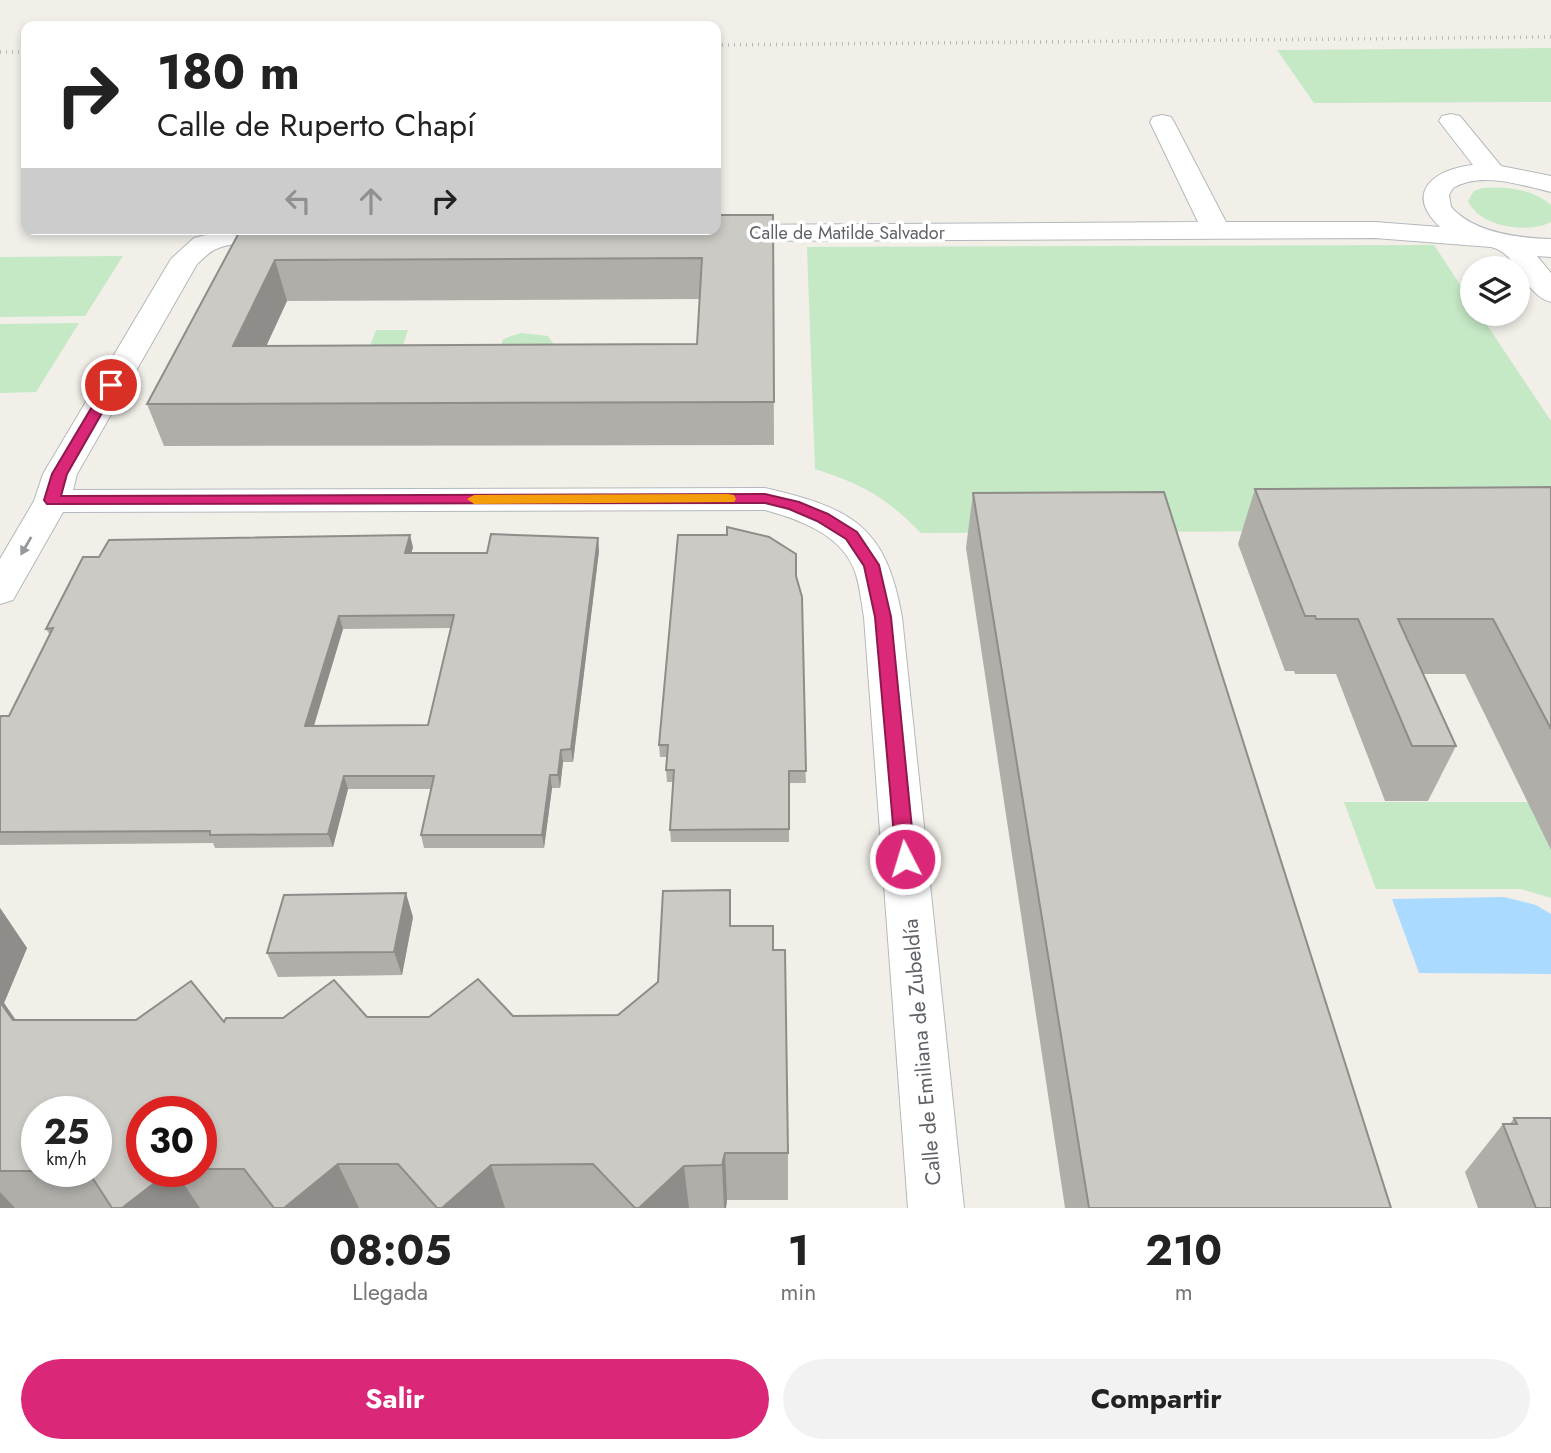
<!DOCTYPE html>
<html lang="es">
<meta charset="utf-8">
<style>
:root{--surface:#fff;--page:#f2f2f2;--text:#222;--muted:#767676;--accent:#db2777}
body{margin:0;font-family:Jost,sans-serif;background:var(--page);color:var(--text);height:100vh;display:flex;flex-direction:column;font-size:26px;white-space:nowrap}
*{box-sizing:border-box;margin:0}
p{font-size:23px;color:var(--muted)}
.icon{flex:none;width:38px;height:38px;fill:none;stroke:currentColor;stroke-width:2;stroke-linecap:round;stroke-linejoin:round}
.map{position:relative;height:1208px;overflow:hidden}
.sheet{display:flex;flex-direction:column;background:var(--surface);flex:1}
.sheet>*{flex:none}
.top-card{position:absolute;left:21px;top:21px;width:700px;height:214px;border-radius:14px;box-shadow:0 4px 10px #0003;background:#fff;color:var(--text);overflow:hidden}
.tools{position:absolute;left:1460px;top:256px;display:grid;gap:14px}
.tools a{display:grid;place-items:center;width:70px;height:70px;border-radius:50%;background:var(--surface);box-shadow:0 4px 10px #0003;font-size:35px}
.speed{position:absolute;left:21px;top:1096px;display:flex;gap:14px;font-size:35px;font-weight:700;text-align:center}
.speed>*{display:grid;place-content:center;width:91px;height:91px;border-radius:50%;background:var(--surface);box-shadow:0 4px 10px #0003;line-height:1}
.speed small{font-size:18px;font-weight:400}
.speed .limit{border:10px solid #d22;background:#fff;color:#111}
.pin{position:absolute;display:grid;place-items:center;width:60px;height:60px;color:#fff;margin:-30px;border:4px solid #fff;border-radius:50%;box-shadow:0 2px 7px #0007}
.me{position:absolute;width:77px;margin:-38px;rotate:355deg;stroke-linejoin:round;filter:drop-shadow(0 0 5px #0008)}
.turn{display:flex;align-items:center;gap:24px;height:147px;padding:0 21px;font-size:32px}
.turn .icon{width:91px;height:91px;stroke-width:2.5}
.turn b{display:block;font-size:49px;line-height:60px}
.lanes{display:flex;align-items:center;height:66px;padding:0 21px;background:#0003;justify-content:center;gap:35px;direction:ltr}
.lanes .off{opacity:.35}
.eta{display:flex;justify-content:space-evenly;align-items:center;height:119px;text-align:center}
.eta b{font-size:42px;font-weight:700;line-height:49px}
.cta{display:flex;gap:14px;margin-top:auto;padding:14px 21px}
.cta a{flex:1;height:80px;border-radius:42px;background:var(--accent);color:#fff;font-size:28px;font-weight:700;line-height:80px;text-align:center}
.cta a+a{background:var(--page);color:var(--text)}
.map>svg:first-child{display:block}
.green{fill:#c5e8c5}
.water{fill:#aadaff}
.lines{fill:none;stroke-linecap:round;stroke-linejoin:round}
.minor-casing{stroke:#b5b8bc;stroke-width:2}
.minor{fill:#fff;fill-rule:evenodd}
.rail{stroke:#b6b7b8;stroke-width:3.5;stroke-dasharray:1 5;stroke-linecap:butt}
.wall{fill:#afaea9;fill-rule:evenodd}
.shaded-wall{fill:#8f8d8a}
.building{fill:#cccac5;stroke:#8f8d8a;stroke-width:2;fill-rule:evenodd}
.oneway{fill:#979a9d}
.route{fill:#db2777;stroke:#8e194d;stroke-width:2}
.slow{fill:#f59e0b}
.labels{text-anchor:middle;stroke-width:7;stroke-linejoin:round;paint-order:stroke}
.far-street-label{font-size:18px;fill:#5f6368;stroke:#fff}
.street-label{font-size:21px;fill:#5f6368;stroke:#fff}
</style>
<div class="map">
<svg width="1551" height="1208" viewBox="0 0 1551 1208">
<rect width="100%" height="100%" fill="#f1efe8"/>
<g class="green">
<polygon points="1551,48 1551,102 1314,103 1277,50"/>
<path d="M 1483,188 C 1507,186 1532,189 1551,205 L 1551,222 C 1528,234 1479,227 1468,201 L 1474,191 Z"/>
<path d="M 1434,245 L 1472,303 L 1472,313 L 1479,313 L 1551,421 L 1551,530 L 921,533 C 884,496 864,485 815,469 L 807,247 Z"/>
<polygon points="123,256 85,316 0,317 0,257"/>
<polygon points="79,323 36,392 0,393 0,324"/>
<polygon points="376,330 408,330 395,370 361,370"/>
<polygon points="521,333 548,336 555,346 498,360 503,339"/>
<polygon points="1344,802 1528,802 1551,850 1551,898 1521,889 1376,889"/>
</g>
<polygon class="water" points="1504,897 1536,905 1551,914 1551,974 1419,973 1392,899"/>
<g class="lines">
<defs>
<g id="minor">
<path d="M 1451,114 L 1460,116 L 1501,166 L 1551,176 L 1551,192 C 1521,185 1481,171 1453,188 L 1449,195 L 1451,207 C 1474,233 1518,238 1551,239 L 1551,257 L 1537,256 L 1551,273 L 1551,302 C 1523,295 1520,254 1491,247 L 1375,238 L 723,241 L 713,239 L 709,233 L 716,226 L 723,225 L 1198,222 L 1150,122 L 1153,117 L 1162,115 L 1171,117 L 1174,122 L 1226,222 L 1375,222 L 1440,227 C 1403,192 1435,169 1473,165 L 1439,121 L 1442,116 Z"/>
<path d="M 229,229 L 298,229 L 305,236 L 301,242 C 273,249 240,237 214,250 C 208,253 202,260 197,264 L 77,474 L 73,490 L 765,488 C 851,508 886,525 902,617 L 964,1208 L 908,1208 L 864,617 C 861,601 860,584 854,569 C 840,534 798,519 765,510 L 63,512 L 13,600 L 0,604 L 0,559 L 34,501 L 43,474 L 171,259 L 194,238 Z"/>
</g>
</defs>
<use href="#minor" class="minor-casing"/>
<use href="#minor" class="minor"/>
<g class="rail">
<polyline points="716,45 1551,37"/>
<polyline points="0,52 26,52"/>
</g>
</g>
<g class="wall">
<path d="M 773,215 L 774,445 L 164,446 L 147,404 L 241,229 ZM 700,299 L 697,344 L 266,346 L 287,301 Z"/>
<polygon points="1551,487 1551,850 1465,674 1423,674 1456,746 1428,801 1385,801 1336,674 1295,674 1294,671 1285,671 1238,544 1255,489"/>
<polygon points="973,493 1391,1208 1065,1208 966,548"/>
<path d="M 598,538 L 599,551 L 573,762 L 563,762 L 560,788 L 552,788 L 544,848 L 424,848 L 421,835 L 431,789 L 348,789 L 333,847 L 215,848 L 213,843 L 0,845 L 0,718 L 9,716 L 50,635 L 46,629 L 413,547 L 411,553 L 487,553 ZM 451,628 L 428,725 L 313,726 L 343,629 Z"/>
<polygon points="796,576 806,783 789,783 789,842 671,842 670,830 673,782 667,782 666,770 667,757 660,757 659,745"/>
<path d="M 730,890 L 731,926 L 773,950 L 788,1153 L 788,1200 L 727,1200 L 726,1208 L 0,1208 L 0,908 L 27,948 L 4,1003 L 16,1020 L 224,1022 L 367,1017 L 618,1015 L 658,982 ZM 201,1111 L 201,1171 L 142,1171 Z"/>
<polygon points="413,917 402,975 278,977 267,953"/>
<polygon points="1514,1118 1551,1208 1478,1208 1465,1172 1503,1124 1510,1124"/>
</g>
<g class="shaded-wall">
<polygon points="275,260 287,301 247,388 233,346"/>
<polygon points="410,535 413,547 408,565 405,553"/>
<polygon points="598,538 599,551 573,762 571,749"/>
<polygon points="339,616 343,629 310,739 305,726"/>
<polygon points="561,750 563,762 560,788 558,775"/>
<polygon points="550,775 552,788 544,848 542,835"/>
<polygon points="344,776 348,789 333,847 328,834"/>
<polygon points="406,893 413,917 402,975 394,952"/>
<polygon points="0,908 27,948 4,1003 50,1072 0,1002"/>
<polygon points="725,1153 727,1200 726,1208 724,1208 722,1165"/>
<polygon points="338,1164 359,1208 284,1208"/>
<polygon points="491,1165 505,1208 442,1208"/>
<polygon points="684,1166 689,1208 639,1208"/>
<polygon points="170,1171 175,1171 200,1208 122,1208"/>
<polygon points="0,1192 15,1208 0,1208"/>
</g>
<g class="building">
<path d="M 716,215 L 773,215 L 774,402 L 147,404 L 241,229 L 716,229 ZM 702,258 L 697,344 L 233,346 L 275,260 Z"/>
<polygon points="1551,487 1551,729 1493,619 1398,619 1456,746 1412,746 1358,619 1316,619 1315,616 1305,616 1255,489"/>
<polygon points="1164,492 1391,1208 1089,1208 973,493"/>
<polygon points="727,527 769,537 796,554 796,576 802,597 806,771 789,771 789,829 670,830 674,770 666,770 668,745 659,745 678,535 727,535"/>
<path d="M 491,534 L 598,538 L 571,749 L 561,750 L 558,775 L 550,775 L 542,835 L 421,835 L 434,776 L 344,776 L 328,834 L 210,835 L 210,831 L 0,832 L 0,718 L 1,716 L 9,716 L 53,628 L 46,629 L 83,557 L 99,557 L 109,540 L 410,535 L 405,553 L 487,553 ZM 454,615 L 428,725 L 305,726 L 339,616 Z"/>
<polygon points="730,890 730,926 773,926 773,950 785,950 788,1153 725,1153 722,1165 684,1166 639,1208 635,1208 593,1164 491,1165 442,1208 437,1208 398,1164 338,1164 284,1208 274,1208 244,1169 201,1169 201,1111 142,1111 142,1171 170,1171 122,1208 112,1208 88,1171 96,1171 96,1111 37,1111 37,1171 78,1171 0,1171 0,1002 13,1020 136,1020 191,981 224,1022 226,1018 283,1018 334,980 367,1017 429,1017 478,979 513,1016 618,1015 658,982 663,891"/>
<polygon points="406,893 394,952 267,953 284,895"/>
<polygon points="1514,1118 1551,1118 1551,1208 1536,1208 1503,1124 1517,1124"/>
</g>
<defs><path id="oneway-solid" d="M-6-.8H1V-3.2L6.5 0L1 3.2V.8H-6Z" transform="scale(1.75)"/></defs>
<use class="oneway" href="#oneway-solid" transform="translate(26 546) rotate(120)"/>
<polygon class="route" points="111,381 118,385 67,474 61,496 765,494 799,502 828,514 857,532 879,565 891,617 915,859 912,864 905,867 898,864 896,859 875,617 864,566 846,539 817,521 789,509 765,503 47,504 44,500 52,474 105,385"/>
<polygon class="slow" points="728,494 734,495 736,499 734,502 474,504 467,499 474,495"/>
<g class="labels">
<g class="far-street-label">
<text x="847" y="239">Calle de Matilde Salvador</text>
</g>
<g class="street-label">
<text transform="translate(922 1052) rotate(-95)" y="7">Calle de Emiliana de Zubeldía</text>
</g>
</g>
</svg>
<div class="tools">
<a><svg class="icon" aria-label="layers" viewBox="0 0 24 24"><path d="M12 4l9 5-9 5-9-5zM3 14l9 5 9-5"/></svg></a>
</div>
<div class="speed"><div>25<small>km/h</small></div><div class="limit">30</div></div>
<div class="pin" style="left:111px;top:385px;background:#d93025"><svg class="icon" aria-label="arrive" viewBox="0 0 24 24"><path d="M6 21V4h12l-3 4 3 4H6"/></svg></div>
<svg class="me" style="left:905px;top:859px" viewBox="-20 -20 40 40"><circle r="17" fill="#db2777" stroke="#fff" stroke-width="3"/><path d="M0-11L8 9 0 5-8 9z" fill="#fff"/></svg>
<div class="top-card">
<div class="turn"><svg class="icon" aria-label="right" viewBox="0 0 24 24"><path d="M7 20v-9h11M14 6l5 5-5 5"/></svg><div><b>180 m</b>Calle de Ruperto Chapí</div></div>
<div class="lanes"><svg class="icon off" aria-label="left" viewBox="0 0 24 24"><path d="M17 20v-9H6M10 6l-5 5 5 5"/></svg><svg class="icon off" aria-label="ahead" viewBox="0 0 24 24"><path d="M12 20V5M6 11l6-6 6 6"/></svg><svg class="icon" aria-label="right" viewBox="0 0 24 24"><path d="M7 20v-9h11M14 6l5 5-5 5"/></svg></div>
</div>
</div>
<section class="sheet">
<div class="eta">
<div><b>08:05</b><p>Llegada</p></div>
<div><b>1</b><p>min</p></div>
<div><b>210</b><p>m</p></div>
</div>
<div class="cta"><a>Salir</a><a>Compartir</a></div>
</section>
